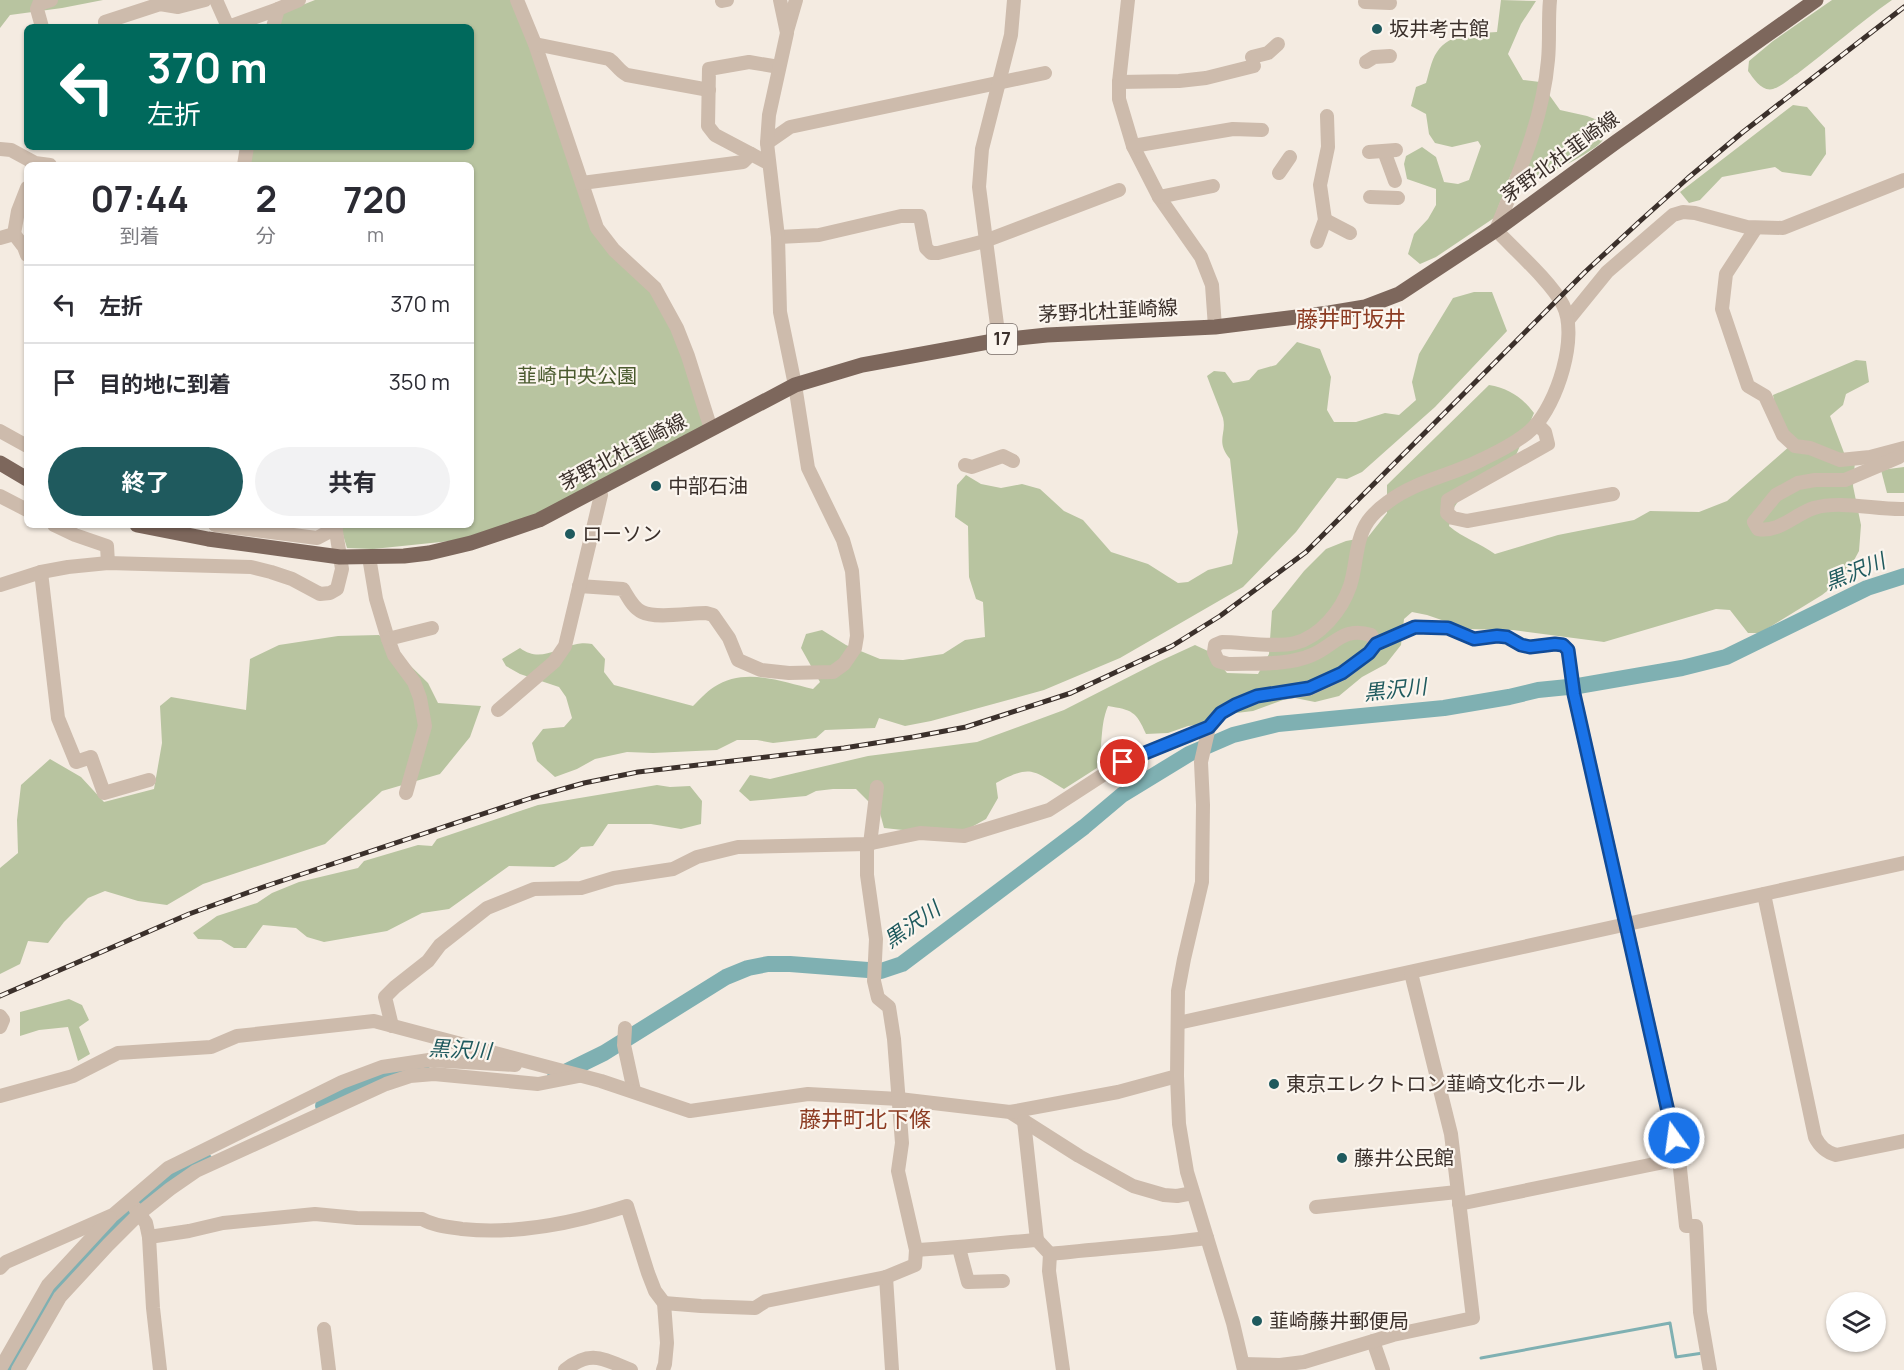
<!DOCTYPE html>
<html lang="ja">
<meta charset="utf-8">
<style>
:root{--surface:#fff;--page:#f2f2f3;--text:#2b2b33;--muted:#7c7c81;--line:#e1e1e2;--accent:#1f5a5e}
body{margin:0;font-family:Manrope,"Noto Sans JP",sans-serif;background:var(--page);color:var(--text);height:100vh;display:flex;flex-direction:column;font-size:22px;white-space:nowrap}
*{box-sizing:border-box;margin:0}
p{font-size:20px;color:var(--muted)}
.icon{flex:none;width:33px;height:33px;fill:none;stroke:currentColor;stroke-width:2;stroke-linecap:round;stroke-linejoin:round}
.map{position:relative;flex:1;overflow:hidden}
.drawer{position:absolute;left:24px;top:162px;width:450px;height:366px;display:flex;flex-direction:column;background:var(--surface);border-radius:9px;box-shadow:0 2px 4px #0004}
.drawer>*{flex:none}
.guide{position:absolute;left:24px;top:24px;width:450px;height:126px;border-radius:9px;box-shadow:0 2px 4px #0004;background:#00695c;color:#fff;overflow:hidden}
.fabs{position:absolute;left:1826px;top:1292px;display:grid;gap:12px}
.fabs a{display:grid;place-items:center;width:60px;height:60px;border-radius:50%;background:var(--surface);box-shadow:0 2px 4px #0004;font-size:30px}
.pin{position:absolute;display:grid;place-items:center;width:51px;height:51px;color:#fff;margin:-26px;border:3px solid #fff;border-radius:50%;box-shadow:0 2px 6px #0007}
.me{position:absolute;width:66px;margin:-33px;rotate:346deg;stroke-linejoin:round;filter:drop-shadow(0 0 4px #0008)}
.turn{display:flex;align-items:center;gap:21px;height:126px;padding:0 24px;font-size:27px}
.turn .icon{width:78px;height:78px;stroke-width:2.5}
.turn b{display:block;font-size:42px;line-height:51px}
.eta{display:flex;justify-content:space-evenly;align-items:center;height:102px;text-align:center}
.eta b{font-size:36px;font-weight:700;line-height:42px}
.action{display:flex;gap:12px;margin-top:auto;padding:12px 24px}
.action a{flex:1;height:69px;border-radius:36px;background:var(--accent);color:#fff;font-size:24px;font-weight:700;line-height:69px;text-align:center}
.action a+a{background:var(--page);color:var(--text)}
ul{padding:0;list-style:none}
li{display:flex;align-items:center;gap:18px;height:78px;padding:0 24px;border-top:2px solid var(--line)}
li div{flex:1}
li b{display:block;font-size:22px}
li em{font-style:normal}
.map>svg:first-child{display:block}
.green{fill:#b8c4a0}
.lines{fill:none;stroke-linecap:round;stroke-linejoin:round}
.stream{stroke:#7fb0b2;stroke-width:3}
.river{stroke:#7fb0b2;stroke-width:16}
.minor{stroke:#cdbbac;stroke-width:14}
.major{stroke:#7d675c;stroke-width:15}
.rail-casing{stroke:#3b302b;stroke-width:5}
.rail{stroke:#fbf5ee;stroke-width:3;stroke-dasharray:9;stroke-linecap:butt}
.route-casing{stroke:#114b97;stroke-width:15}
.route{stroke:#1a73e8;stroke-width:10}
.poi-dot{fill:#1f5a5e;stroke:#fbf5ee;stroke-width:2}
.labels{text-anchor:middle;stroke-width:4.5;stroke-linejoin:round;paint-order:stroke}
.shield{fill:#fbf5ee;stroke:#756b66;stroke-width:1.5}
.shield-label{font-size:18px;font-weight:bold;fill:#3b302b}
.poi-label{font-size:20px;fill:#3b302b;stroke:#fbf5ee;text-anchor:start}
.street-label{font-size:20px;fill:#3b302b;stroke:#fbf5ee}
.park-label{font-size:20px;fill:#4a5a2e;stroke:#fbf5ee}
.water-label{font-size:21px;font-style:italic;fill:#1f5a5e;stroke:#fbf5ee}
.quarter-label{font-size:22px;fill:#8c3b22;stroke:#fbf5ee}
</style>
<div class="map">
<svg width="1904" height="1370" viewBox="0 0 1904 1370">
<rect width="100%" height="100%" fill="#f4ebe1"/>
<g class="green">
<polygon points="0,0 103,0 62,8 10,15 0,28"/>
<polygon points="315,0 512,0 542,80 580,194 650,290 676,337 706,427 543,515 470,539 373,549 347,548 340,525 471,525 471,165 249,165 253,147 471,147 471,27 279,27 282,13"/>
<path d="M 1501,0 L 1536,1 L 1521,24 L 1508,54 L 1523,80 L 1540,82 L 1560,110 L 1587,116 L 1605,123 C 1605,130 1606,135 1602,141 C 1596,150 1555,171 1544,175 C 1539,176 1519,173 1511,174 L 1494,218 L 1436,257 L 1420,264 L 1408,254 L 1414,234 L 1428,219 L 1436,205 L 1436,189 L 1407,179 L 1404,164 L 1406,156 L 1422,147 L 1436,157 L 1444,182 L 1458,184 L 1469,180 L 1481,146 L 1478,141 L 1452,147 L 1435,143 L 1429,134 L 1426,114 L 1411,106 L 1416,87 L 1426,83 C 1429,74 1431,60 1437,52 C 1450,32 1476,34 1497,32 Z"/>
<path d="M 1832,0 L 1892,0 C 1859,23 1829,50 1797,74 C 1790,78 1781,87 1773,89 C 1762,92 1754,79 1748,71 L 1749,61 L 1773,41 Z"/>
<polygon points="1793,105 1807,107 1825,128 1826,154 1811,176 1782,172 1775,167 1722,177 1700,200 1689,203 1680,192"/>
<path d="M 1474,292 L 1492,292 L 1507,331 L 1435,407 L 1362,472 L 1347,479 L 1337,478 L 1296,532 L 1243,587 L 1120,658 L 1044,690 L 931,721 L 905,726 L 879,718 L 875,728 L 825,730 L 816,738 L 773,743 L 757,740 L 737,740 L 717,750 L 653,753 L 627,752 L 595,759 L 577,769 L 555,777 L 537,761 L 532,743 L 543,729 L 564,727 L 572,718 L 566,697 L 559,687 L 520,674 L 506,666 L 502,659 L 520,648 C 540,663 556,648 577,644 C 581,643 587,643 592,644 L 605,659 L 604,672 L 614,685 L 693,706 C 699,700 706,692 714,687 C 744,667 780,681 813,689 L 820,682 L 801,648 L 806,634 L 822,630 L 846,645 L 880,659 L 903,660 L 943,654 L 965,640 L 985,637 L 983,602 L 976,599 L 969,577 L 968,526 L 955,517 L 957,485 L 966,475 L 981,484 L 1001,488 L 1022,484 L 1040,489 L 1064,511 L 1083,520 L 1111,552 L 1148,564 L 1178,583 L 1188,582 L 1208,570 L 1232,564 L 1238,532 L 1230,459 C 1215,441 1227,434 1223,418 C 1218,404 1212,390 1207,376 L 1214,371 L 1225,372 L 1233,383 L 1249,380 L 1258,370 L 1276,365 L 1297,342 L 1320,349 L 1331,377 L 1327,410 L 1334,422 L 1356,422 L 1385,413 L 1399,415 L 1416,400 L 1412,382 L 1419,354 L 1453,298 Z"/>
<path d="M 1856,360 L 1866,361 L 1869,382 L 1846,394 L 1843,405 L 1830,416 L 1846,458 L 1855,461 L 1853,486 L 1861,525 L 1859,551 L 1845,577 L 1822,595 L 1760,633 L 1748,633 L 1730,610 L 1716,609 L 1604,642 L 1513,630 L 1468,629 L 1427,615 L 1412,612 L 1404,619 L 1401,645 L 1386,664 L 1362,677 L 1339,696 L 1315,702 L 1295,698 L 1283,700 L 1253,711 L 1228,714 L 1222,722 L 1188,726 L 1168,733 L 1146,734 C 1136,711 1132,710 1108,706 C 1099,728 1104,745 1097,768 L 1064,789 C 1031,769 1031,765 996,783 L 998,798 L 986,819 L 968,829 L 903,830 L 884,828 L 880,813 L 856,789 L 833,789 L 816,791 L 806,796 L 750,801 L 739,791 L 750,775 L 770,779 L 868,756 L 977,742 L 1064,710 L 1158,662 L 1195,645 L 1210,652 L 1227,673 L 1258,674 L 1269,654 L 1272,611 L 1304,571 L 1326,549 L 1346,541 L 1368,537 L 1387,513 L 1387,485 L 1489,385 C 1508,388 1522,397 1534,413 L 1511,467 L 1459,500 L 1453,509 L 1449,526 C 1463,538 1480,543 1495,554 L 1558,535 L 1634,520 L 1650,511 L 1699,512 L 1727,501 L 1791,445 L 1777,416 L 1773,395 Z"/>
<polygon points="1904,467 1904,493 1887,493 1881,470"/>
<polygon points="379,635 428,683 438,703 481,706 470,737 440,774 382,791 325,844 203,884 167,905 138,901 105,891 88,898 64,922 48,943 28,941 20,964 0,974 0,868 18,853 17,820 21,785 50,759 81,777 104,802 154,789 162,743 160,706 171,697 246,710 250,659 279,645 338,636"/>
<polygon points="657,785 670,787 690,786 702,801 701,824 681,829 651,824 608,824 593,846 581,847 567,860 554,867 509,866 449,909 422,913 387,931 324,942 307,937 296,928 263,925 246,948 234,948 221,940 198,939 193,933 217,916 257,903 272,893 299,882 358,868 364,861 418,845 432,846 437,839 538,805"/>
<polygon points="69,999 82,1005 89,1020 79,1027 90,1054 78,1061 68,1027 39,1030 20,1036 20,1012"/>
</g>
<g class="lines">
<polyline class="stream" points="1481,1358 1670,1323 1676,1357 1703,1353"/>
<g class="river">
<polyline points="555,1077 604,1053 726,977 748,968 768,964 790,964 881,971 902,964 1084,827 1122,795 1189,754 1233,735 1278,724 1444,708 1509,697 1538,690 1578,686 1682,668 1726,657 1867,588 1904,576"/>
<path d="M 323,1106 C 354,1091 386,1069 422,1070"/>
<polyline points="9,1370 50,1301 110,1233 142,1201 171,1177 205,1161"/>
</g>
<g class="minor">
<polyline points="216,0 228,27 278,9"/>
<polyline points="517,0 535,44 597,228 614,250 655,288 677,328 688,356 711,429"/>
<polyline points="1128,0 1119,82 1119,99 1133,146 1159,197 1201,257 1212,285 1215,327"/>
<polyline points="722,1 727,0"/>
<polyline points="1365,2 1390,3"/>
<polyline points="105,22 160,4 178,7 205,0"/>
<polyline points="42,27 37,9 39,4 51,0"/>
<polyline points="273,27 278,9 299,0"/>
<polyline points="787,31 796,0"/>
<path d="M 535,44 L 609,59 C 616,64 619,71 627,75 L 709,90"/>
<polyline points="1252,57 1268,53 1278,44"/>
<polyline points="1366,62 1374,57 1390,56"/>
<polyline points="1119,82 1179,81 1206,78 1254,66"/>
<polyline points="767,143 790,127 1045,73"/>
<polyline points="1133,146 1233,129 1262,130"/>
<polyline points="0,149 11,150 35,163 50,165"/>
<polyline points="1384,151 1395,181"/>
<polyline points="1369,152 1396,150"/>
<polyline points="751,154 715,135 708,126 709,69 749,62 779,67"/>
<polyline points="244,165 247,147"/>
<polyline points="1279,173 1290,157"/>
<polyline points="582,183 743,162 751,154 768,163"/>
<polyline points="1159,197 1213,186"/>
<polyline points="1370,197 1398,198"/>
<polyline points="1325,220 1350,233"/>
<polyline points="1756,228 1726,274 1722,309 1748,386 1765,396 1783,435 1795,446 1810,448 1840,460 1870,457 1904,448"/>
<polyline points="14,234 24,247 27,255"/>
<polyline points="778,237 819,235 901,216 920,216 926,248 931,253 938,253 985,241 1119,190"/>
<polyline points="0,238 14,234 18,211 27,188"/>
<polyline points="1317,242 1325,220 1320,185 1328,147 1327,116"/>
<polyline points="1568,320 1607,272 1673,215 1683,212 1695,213 1747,227 1783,228 1904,180"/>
<polyline points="999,340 979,187 982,149 1011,35 1014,0"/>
<polyline points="1537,424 1545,432 1548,444 1448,500 1447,513 1453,518 1467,521 1613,494"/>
<polyline points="0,431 27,446"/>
<path d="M 1899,457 L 1845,480 L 1815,480 L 1798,483 L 1776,495 L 1754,522 L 1758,529 C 1779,533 1795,514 1814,508 C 1841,500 1876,510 1904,509"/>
<polyline points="965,465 972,467 1003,456 1013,461"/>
<polyline points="0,496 27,510"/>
<polyline points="54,525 75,535 107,546 108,563"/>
<polyline points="215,525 317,538 336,528"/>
<polyline points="369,557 376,599 388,639 394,655 414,682 420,698 425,726 406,793"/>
<polyline points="41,572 58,718 76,762 91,757 104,793 149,780"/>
<polyline points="0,585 41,572 68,567 108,563 251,567 271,572 292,579 320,594 330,593 337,589 342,569 335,525"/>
<path d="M 579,586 L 623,589 C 628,597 633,608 642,612 C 655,619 689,613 706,613 L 713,615 L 729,638 L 738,660 L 761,670 L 789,673 L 833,672 L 844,664 L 855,648 L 857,636 L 852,571 L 843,540 L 808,468 L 795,385 L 780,312 L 778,237 L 767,143 L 769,115 L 787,33 L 780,0"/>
<polyline points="388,639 432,628"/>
<polyline points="1376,644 1415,627 1429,627 1448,628 1474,639 1497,636 1507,637 1521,645 1530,647 1555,644 1563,645 1568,650 1574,694 1679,1159 1459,1204"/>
<polyline points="498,710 554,662 565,646 601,495 598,490"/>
<polyline points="870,844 877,787"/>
<path d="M 1764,894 L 1815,1137 C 1820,1147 1826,1152 1836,1155 L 1904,1141"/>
<polyline points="0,1016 3,1020 0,1027"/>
<polyline points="1178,1023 1904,863"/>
<polyline points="392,1026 385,997 395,987 428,961 440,945 487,908 534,889 581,888 614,878 673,869 697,857 738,847 867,844 920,833 964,836 1049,810 1123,762 1209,727"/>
<polyline points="625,1028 624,1045 634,1091"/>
<polyline points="0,1096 73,1076 118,1053 211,1047 237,1036 374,1021 601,1081 690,1111 808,1094 899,1099 1010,1112 1079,1156 1133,1186 1164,1195 1177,1196 1193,1193"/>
<polyline points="1010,1112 1118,1092 1177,1076"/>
<polyline points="1024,1121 1037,1240"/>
<polyline points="1679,1159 1686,1226 1696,1226 1700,1312 1710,1370"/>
<polyline points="1316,1207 1457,1192"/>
<polyline points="135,1208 146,1223 149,1237 153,1308 160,1370"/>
<path d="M 149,1237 L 189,1231 L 223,1223 L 315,1214 L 357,1218 L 422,1219 C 434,1226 449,1227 462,1229 C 518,1235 574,1223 627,1206 L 648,1273 L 655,1291 L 664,1303 L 667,1343 L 665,1364 L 663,1370"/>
<polyline points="959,1248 968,1282 1003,1281"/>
<path d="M 916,1250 C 956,1248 996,1243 1037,1240 L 1050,1254 L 1049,1271 L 1063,1370"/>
<path d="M 1050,1254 C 1103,1248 1155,1245 1207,1238"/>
<polyline points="0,1268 6,1262 113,1215 168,1168 342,1082 382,1067 429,1060 515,1065"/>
<polyline points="886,1277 892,1370"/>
<polyline points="664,1303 701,1306 755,1308 766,1301 886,1277 915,1265 916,1250 898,1171 902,1143 894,1039 889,1007 878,998 874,981 876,939 867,875 867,844"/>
<polyline points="324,1329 329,1370"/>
<polyline points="1373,1341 1383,1370"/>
<polyline points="1243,1364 1280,1365 1304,1362 1393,1335 1473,1318 1451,1134 1411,973"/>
<polyline points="0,1369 48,1285 110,1218"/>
<polyline points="18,1370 60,1297 108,1245 140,1213 170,1189 196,1171 386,1084 410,1076 434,1074 538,1084 579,1076"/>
<path d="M 565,1370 C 591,1349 603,1359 631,1370"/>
<path d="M 1244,1370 L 1233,1323 L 1187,1172 L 1179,1124 L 1177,1076 L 1178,991 L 1184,959 L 1202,882 L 1203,805 L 1201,762 L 1209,727 L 1221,713 L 1235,705 L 1257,696 L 1309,689 L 1343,673 L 1369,653 L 1376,644 L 1371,635 C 1343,626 1335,645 1312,655 C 1287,666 1254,663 1228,664 L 1218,661 L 1214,652 L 1215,645 L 1222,642 C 1242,642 1276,648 1295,643 C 1320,637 1342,610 1350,586 C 1357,565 1355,540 1368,521 C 1373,514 1381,507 1388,502 C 1415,481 1453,475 1483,459 C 1500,451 1520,441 1533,428 C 1557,404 1579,336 1563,305 C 1551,282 1515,250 1496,230 C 1518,175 1543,120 1548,60 C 1550,40 1548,20 1550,0"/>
</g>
<g class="major">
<polyline points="0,463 27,479"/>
<polyline points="137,525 208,539 340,557 404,556 429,553 471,543 539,520 795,385 862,365 999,340 1047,335 1215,327 1329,313 1365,307 1399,294 1496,230 1616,142 1816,0"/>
</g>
<defs>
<polyline id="rail" points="0,996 189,914 266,886 531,798 584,783 638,772 844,748 913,737 966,727 1071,693 1172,646 1220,616 1306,552 1585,272 1639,222 1688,178 1743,132 1904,7"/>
</defs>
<use href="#rail" class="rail-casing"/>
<use href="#rail" class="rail"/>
</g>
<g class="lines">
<defs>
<polyline id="route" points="1123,762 1209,727 1221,713 1235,705 1257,696 1309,688 1342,673 1369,653 1376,644 1415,627 1448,628 1474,639 1497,636 1507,637 1521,645 1530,647 1555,644 1563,645 1568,650 1574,694 1674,1138"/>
</defs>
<use href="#route" class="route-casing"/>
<use href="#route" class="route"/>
</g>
<g class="poi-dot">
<circle cx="1377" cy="29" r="6"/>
<circle cx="656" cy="486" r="6"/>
<circle cx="570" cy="534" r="6"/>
<circle cx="1274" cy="1084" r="6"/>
<circle cx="1342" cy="1158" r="6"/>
<circle cx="1257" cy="1321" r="6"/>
</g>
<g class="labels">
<rect class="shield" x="987" y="324" width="30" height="30" rx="4.5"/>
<g class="shield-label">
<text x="1002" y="345">17</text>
</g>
<g class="poi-label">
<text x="1389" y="36">坂井考古館</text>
<text x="668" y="493">中部石油</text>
<text x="582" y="541">ローソン</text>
<text x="1286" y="1091">東京エレクトロン韮崎文化ホール</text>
<text x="1354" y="1165">藤井公民館</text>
<text x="1269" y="1328">韮崎藤井郵便局</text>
</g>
<g class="street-label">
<text transform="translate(1560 157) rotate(-36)" y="7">茅野北杜韮崎線</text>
<text transform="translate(1108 311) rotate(-3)" y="7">茅野北杜韮崎線</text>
<text transform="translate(623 452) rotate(-28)" y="7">茅野北杜韮崎線</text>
</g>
<g class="park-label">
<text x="577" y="383">韮崎中央公園</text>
</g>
<g class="water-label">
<text transform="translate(1855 572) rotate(-22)" y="7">黒沢川</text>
<text transform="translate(1395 690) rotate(-6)" y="7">黒沢川</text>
<text transform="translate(912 925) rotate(-35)" y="7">黒沢川</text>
<text transform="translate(460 1050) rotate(3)" y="7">黒沢川</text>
</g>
<g class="quarter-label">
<text x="1351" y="327">藤井町坂井</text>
<text x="865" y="1127">藤井町北下條</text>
</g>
</g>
</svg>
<div class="fabs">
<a><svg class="icon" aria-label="layers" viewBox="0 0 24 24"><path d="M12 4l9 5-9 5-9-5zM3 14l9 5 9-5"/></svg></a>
</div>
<div class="pin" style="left:1123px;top:762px;background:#d93025"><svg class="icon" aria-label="arrive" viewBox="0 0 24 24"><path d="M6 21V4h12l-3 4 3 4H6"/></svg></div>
<svg class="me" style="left:1674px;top:1138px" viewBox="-20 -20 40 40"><circle r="17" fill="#1a73e8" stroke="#fff" stroke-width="3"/><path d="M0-11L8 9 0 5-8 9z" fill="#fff"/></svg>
<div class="guide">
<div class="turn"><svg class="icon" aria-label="left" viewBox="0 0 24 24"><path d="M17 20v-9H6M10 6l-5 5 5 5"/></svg><div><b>370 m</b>左折</div></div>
</div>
<section class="drawer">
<div class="eta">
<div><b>07:44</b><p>到着</p></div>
<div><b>2</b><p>分</p></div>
<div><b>720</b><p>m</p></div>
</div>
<ul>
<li><svg class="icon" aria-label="left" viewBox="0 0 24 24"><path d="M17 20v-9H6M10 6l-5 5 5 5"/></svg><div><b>左折</b></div><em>370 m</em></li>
<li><svg class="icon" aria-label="arrive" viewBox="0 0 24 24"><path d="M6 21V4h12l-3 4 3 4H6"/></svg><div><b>目的地に到着</b></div><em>350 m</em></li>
</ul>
<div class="action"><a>終了</a><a>共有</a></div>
</section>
</div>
